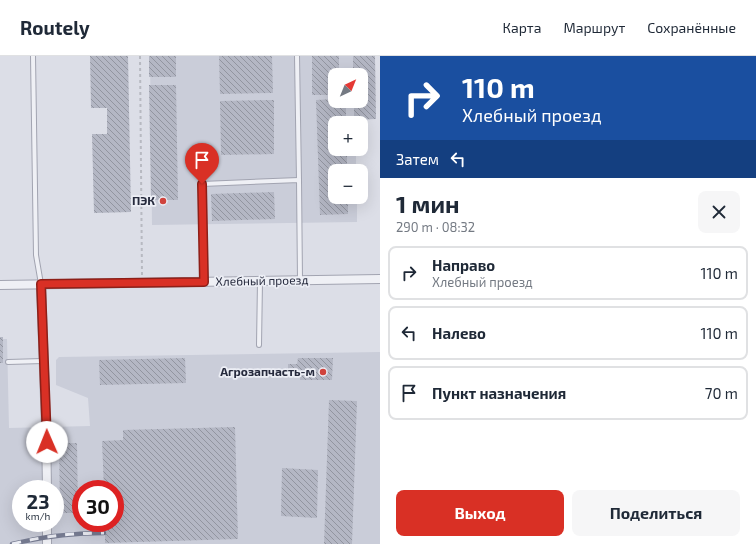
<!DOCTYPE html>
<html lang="ru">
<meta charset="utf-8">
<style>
:root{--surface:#fff;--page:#f6f6f7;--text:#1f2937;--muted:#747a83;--line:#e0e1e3;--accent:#d93025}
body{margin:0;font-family:"Exo 2",sans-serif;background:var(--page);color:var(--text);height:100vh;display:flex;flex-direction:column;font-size:15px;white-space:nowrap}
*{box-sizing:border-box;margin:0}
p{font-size:13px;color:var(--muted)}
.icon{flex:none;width:22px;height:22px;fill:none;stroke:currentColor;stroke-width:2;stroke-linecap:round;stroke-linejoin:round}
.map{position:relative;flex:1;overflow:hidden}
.details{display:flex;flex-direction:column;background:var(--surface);width:376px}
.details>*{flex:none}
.guide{background:#1a4fa0;color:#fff;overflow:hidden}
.needle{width:26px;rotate:43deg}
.buttons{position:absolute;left:328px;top:12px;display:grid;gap:8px}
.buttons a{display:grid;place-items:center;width:40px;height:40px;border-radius:8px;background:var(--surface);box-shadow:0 4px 16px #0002;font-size:20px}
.speed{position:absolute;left:12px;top:424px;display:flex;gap:8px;font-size:20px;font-weight:700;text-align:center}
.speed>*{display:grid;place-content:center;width:52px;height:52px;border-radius:50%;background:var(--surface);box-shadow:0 4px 16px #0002;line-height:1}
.speed small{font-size:10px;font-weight:400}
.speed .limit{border:6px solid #d22;background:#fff;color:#111}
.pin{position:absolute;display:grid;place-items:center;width:34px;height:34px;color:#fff;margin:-41px -17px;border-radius:50% 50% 50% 0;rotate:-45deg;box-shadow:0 0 4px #0007}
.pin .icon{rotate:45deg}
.me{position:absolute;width:44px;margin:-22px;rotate:359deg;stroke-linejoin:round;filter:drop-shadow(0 0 3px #0008)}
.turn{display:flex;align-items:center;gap:14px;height:84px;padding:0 16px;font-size:18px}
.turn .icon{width:52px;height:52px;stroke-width:2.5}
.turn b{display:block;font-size:28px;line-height:34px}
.then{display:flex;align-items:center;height:38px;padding:0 16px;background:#0003;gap:8px;font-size:15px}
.round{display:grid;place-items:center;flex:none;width:42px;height:42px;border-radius:8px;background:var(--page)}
.head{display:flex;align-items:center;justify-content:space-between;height:68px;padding:0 16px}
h1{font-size:24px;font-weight:700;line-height:30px}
.cta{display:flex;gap:8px;margin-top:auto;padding:8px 16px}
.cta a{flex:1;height:46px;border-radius:8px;background:var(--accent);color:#fff;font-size:16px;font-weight:700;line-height:46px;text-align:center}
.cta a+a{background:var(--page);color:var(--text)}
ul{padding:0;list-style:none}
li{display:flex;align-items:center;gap:12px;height:54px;margin:0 8px 6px;padding:0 8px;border:2px solid var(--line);border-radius:8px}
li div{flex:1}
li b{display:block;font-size:15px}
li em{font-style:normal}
header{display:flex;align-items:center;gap:24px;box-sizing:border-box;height:56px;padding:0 20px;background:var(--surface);border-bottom:1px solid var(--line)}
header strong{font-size:19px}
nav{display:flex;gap:22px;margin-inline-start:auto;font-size:14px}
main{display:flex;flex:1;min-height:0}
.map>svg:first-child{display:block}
.built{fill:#cacdd9;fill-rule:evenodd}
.building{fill:url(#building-back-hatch)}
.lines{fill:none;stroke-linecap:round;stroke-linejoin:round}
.service-casing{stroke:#a2a4b1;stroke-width:6}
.minor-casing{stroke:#a2a4b1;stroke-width:10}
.path{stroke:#b7b9c1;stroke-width:2;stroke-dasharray:3 3;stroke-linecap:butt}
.service{stroke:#eff0f5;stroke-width:4}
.minor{stroke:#eff0f5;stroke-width:8}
.rail-casing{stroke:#767b91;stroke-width:4.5}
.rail{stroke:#eceef5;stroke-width:3;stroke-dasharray:9;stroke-linecap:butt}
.route-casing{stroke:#8d1f18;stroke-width:10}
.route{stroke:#d93025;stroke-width:7}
.poi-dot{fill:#d0433d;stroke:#eceef5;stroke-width:1.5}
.labels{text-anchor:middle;stroke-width:3.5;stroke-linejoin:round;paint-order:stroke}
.poi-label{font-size:12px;font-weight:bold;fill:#262a3d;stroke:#eceef5;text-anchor:end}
.street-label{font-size:12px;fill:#262a3d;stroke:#eceef5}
</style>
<header>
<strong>Routely</strong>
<nav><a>Карта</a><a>Маршрут</a><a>Сохранённые</a></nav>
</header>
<main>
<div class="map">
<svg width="380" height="488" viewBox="0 0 380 488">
<defs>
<pattern id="building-back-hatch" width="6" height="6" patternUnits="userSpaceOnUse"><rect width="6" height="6" fill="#b4b7c4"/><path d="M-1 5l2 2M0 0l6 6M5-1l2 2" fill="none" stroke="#9295a0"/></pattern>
</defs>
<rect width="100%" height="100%" fill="#dcdee7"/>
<g class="built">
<polygon points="150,0 354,0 355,19 335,19 335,45 355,45 355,67 335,67 335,93 356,93 356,115 335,115 335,141 357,141 357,166 152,169"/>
<path d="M 0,283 L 7,283 L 9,372 L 90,370 L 88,342 L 56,329 L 56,304 L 59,301 L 380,296 L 380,488 L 0,488 ZM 21,433 L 55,433 L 55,467 L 21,467 ZM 81,433 L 115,433 L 115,467 L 81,467 Z"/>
</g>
<g class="building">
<polygon points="90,0 128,0 131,156 94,157 92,78 107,78 107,52 91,52"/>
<rect x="149" y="0" width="27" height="21"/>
<polygon points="219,0 272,0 273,37 220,38"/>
<polygon points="312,0 339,0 339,19 335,19 335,39 312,39"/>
<polygon points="353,0 375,0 376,63 354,64 354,45 361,45 361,19 353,19"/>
<polygon points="149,29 176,29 178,144 151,144"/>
<polygon points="335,43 335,45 346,45 346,67 335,67 335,93 347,93 347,115 335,115 335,141 348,141 348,158 320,159 316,44"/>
<polygon points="274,44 274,98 221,99 220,45"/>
<polygon points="274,136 275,163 212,165 211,138"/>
<rect x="0" y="281" width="3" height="26"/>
<polygon points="185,302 186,327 100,329 99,304"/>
<polygon points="298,302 333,302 332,324 300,324 300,313 288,313 288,308 297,308"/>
<polygon points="329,344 357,345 352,488 324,488"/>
<polygon points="235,371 238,483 105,487 105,467 115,467 115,433 104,433 102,385 123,384 123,374"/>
<polygon points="59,387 77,387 78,457 60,457"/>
<polygon points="282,412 318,414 317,462 281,460"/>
</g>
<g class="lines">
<defs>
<g id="service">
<polyline points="33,0 36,199 41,228"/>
<polyline points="297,0 299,124"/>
<polyline points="204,226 202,128 299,124 300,224"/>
<polyline points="259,289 260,225"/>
<polyline points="8,306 43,305"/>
</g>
<g id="minor">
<polyline points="41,228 46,371 47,433"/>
<polyline points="0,229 380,223"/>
<polyline points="47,467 47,488"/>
</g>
</defs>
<use href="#service" class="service-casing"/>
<use href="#minor" class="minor-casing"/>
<polyline class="path" points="140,0 142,220"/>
<use href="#service" class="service"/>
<use href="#minor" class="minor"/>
<defs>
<path id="rail" d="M 12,488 C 45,480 71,477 104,477"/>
</defs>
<use href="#rail" class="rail-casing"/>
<use href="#rail" class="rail"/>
</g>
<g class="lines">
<defs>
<polyline id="route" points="47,386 41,228 204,226 202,128"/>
</defs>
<use href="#route" class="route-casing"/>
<use href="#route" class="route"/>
</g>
<g class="poi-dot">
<circle cx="163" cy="145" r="4"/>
<circle cx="323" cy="316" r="4"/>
</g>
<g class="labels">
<g class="poi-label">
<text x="155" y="149">ПЭК</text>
<text x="315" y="320">Агрозапчасть-м</text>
</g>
<g class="street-label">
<text transform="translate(262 225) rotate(-1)" y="4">Хлебный проезд</text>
</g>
</g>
</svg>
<div class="buttons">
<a><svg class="needle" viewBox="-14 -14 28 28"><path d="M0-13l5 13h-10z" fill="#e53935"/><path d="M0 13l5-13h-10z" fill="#747a83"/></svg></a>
<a>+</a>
<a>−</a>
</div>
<div class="speed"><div>23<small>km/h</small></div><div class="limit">30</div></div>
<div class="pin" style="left:202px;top:128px;background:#d93025"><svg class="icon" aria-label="arrive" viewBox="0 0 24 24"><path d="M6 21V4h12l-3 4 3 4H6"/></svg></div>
<svg class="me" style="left:47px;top:386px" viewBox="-20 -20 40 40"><circle r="19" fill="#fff"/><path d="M0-13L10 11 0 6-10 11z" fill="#d93025"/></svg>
</div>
<section class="details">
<div class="guide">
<div class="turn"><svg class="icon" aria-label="right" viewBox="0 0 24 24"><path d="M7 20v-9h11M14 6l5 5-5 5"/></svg><div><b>110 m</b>Хлебный проезд</div></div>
<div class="then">Затем<svg class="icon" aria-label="left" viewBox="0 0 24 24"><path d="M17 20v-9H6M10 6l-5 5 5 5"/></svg></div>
</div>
<div class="head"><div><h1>1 мин</h1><p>290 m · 08:32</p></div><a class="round"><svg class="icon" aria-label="close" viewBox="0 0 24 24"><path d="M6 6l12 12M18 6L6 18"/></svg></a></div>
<ul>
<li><svg class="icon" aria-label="right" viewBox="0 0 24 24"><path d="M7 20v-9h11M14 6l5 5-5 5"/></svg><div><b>Направо</b><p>Хлебный проезд</p></div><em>110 m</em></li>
<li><svg class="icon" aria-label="left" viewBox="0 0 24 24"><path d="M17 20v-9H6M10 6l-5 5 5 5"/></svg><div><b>Налево</b></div><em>110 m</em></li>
<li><svg class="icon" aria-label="arrive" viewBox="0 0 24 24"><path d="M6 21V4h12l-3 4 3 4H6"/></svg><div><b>Пункт назначения</b></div><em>70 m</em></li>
</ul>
<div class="cta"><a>Выход</a><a>Поделиться</a></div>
</section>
</main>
